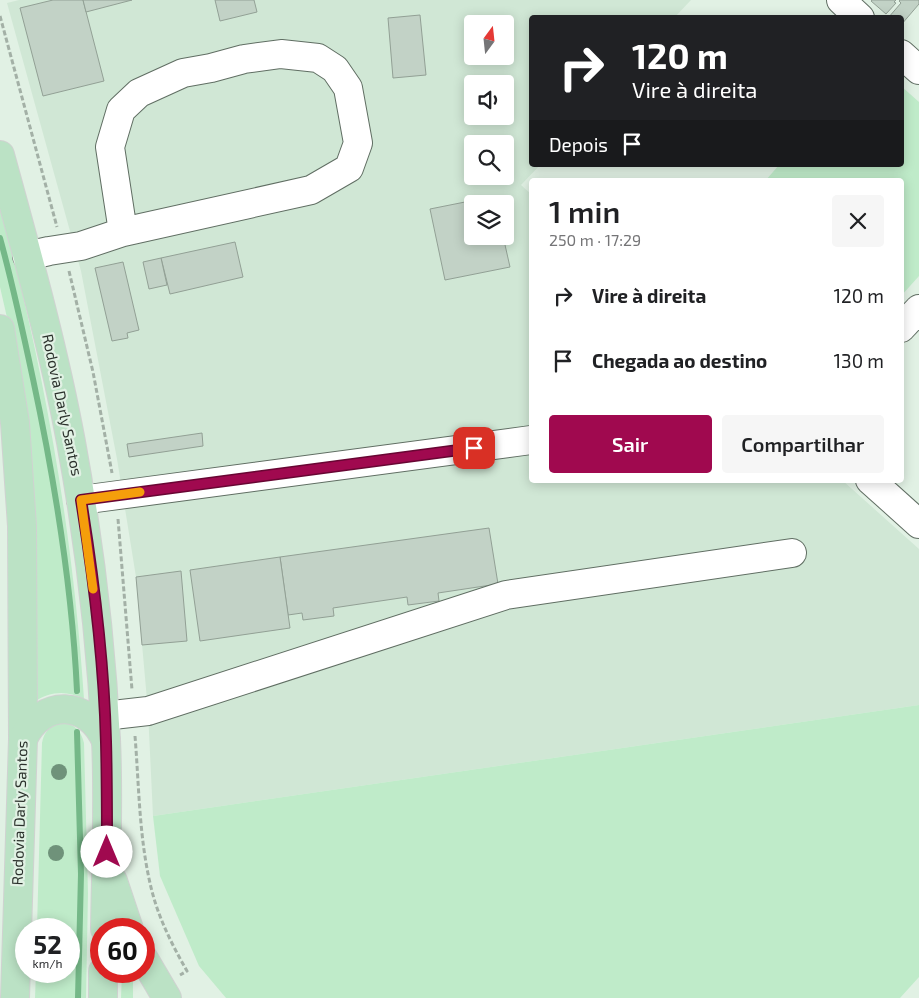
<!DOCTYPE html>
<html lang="pt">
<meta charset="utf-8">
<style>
:root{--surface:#fff;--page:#f6f6f6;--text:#202124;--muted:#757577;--accent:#a0094f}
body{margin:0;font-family:"Exo 2",sans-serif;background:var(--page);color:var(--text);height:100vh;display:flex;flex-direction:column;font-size:19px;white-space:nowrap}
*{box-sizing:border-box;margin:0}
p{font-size:16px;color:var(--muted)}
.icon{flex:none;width:28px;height:28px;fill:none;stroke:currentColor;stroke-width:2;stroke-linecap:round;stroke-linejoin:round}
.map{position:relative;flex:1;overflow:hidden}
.details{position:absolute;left:529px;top:178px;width:375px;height:305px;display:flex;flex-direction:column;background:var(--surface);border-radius:5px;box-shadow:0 2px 12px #0003}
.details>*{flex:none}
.banner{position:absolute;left:529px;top:15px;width:375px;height:152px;border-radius:5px;box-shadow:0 2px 12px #0003;background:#202124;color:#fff;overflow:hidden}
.needle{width:32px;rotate:15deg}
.buttons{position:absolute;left:464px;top:15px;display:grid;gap:10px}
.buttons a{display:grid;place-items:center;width:50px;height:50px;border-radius:5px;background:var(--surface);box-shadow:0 2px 12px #0003;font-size:25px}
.speed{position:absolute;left:15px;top:918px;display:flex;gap:10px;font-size:25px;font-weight:700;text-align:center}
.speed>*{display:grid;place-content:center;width:65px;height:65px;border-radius:50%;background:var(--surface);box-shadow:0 2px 12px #0003;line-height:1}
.speed small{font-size:12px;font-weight:400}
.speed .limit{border:8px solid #d22;background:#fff;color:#111}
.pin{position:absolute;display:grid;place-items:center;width:42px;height:42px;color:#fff;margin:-21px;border-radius:10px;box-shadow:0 2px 8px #0006}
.me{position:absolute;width:55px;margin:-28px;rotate:0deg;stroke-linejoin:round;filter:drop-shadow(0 0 4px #0008)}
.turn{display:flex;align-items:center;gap:18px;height:105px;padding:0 20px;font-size:22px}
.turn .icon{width:65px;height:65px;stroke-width:2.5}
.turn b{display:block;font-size:35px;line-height:42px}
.then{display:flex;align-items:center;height:48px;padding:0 20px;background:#0003;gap:10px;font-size:19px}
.round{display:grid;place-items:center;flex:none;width:52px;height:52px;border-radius:5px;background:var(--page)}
.summary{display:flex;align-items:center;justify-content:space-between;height:85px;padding:0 20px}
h1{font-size:30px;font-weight:600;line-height:38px}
.cta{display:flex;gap:10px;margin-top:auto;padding:10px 20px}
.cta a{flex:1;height:58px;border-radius:5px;background:var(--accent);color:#fff;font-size:20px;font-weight:600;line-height:58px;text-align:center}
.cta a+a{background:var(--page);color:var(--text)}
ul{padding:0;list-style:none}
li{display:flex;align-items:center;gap:15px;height:65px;padding:0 20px}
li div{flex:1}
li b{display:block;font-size:19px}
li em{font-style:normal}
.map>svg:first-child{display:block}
.built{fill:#d0e7d5;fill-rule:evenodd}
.green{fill:#bfebc9}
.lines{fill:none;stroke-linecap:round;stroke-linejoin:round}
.stream{stroke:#75b888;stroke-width:6}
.building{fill:#c2d2c6;stroke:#92a095}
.minor-casing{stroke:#606e63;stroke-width:30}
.major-casing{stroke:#d0d2d1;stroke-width:30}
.path{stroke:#a3b0a6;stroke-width:3;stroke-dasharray:5 2.5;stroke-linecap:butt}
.minor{stroke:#fff;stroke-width:28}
.major{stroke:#bbe2c5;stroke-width:28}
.tree{fill:#6f927a}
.route-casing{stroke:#680633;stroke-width:12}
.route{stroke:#a0094f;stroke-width:9}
.slow{stroke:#f59e0b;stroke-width:9}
.labels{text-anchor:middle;stroke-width:4.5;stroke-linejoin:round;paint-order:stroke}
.street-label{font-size:15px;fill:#2b312c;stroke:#e1f1e4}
</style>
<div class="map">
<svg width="919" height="998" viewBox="0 0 919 998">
<rect width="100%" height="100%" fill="#e1f1e4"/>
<path class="built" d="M 19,0 L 691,0 L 675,17 L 531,18 L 531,165 L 540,165 L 521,185 L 531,194 L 531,480 L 842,480 L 919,549 L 919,705 L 153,816 L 148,711 L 136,577 L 117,459 L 81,271 L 7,3 ZM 472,24 L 505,24 L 505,56 L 472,56 ZM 472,84 L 505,84 L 505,116 L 472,116 ZM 472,144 L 505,144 L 505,176 L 472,176 ZM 472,204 L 505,204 L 505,236 L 472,236 Z"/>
<g class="green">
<polygon points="901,86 919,102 919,276 901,296 901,180 766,180 779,165 901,165"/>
<path d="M 0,205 C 44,367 73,531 84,699 C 67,690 50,691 34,702 L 11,335 L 0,287 Z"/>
<polygon points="919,705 919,977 900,998 226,998 199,966 160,876 153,816"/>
<path d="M 61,723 C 74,723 81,730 84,743 L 88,893 L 86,998 L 35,998 L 36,971 L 69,971 L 69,929 L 37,929 L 42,743 C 44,732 49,726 61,723 Z"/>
<polygon points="122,971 131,971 133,976 133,998 121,998"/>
</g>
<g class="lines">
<g class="stream">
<path d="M 0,238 C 13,285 23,332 33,379 C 55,482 72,585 77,691"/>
<polyline points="77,732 81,874 78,998"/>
</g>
</g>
<g class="building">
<polygon points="53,0 83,0 104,81 43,96 20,8"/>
<polygon points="83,0 132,0 86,12"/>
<polygon points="215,0 254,0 257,12 220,21"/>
<polygon points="872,0 896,0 894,2 896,3 886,14 871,1"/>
<polygon points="900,0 919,0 919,4 901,25 901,18 888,18 901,3 899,1"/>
<polygon points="420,15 426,75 393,78 388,18"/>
<polygon points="495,196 497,204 472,204 472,236 503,236 510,267 445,280 430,209"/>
<polygon points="235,242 243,277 170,294 161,258"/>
<polygon points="161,258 167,285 149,289 143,262"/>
<polygon points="123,262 139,330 127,333 128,338 112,341 95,268"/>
<polygon points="202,433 203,446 129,457 127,444"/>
<polygon points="489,528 498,584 438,593 439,601 408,605 407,597 333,608 334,616 303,620 302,613 288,615 280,557"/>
<polygon points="280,557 290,628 200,641 190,570"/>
<polygon points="181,571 187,641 142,645 136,577"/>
</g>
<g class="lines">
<defs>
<g id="minor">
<polyline points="841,0 860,18"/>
<polyline points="901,54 919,70"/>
<polyline points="27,256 49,251 81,246 123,232 311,190 349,168 358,143 348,88 335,69 318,58 281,54 244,59 211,68 183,73 139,93 121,110 110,147 123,232"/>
<polyline points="901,328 919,309"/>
<polyline points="870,480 919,524"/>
<polyline points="81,500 531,440"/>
<polyline points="104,716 148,711 506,595 792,553"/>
</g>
<g id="major">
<path d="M 0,155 C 26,250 53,345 71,442 C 89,540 101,640 106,740 C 109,802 106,866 105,929"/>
<polyline points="0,329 15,423 22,526 23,739 15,998"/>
<path d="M 23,739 C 42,698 89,700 106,741"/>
<polyline points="113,881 129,929"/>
<polyline points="144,959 167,998"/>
<polyline points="103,998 103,971"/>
</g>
</defs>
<use href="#minor" class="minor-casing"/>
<use href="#major" class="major-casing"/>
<g class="path">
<polyline points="0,16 57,227"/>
<polyline points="69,271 93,372 112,473"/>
<polyline points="118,519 132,690"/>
<path d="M 135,736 C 139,785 139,835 150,883 C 157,915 171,943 187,971 L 180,975"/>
</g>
<use href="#minor" class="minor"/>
<use href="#major" class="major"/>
</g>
<g class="tree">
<circle cx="59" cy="772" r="8"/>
<circle cx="56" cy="853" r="8"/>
</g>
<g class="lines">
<defs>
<path id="route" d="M 107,852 C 107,815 107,778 106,742 C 104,661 94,580 81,500 L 474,448"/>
</defs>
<use href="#route" class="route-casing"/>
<use href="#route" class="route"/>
<polyline class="slow" points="93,589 81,500 140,492"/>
</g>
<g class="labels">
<g class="street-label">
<text transform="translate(62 405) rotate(78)" y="5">Rodovia Darly Santos</text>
<text transform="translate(20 813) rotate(-88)" y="5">Rodovia Darly Santos</text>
</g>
</g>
</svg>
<div class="buttons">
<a><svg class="needle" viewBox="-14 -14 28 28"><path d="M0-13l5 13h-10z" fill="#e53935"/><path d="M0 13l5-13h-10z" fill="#757577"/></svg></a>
<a><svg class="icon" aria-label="sound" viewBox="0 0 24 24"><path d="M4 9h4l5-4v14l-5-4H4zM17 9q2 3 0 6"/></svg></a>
<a><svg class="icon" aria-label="search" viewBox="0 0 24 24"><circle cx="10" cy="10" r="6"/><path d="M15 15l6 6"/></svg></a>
<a><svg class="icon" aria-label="layers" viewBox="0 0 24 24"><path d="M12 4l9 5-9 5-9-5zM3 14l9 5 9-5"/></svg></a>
</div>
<div class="speed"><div>52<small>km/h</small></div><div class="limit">60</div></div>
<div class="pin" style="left:474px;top:448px;background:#d93025"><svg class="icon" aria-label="arrive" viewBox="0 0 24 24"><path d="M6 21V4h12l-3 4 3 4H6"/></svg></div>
<svg class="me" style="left:107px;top:852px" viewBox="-20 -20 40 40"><circle r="19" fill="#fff"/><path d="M0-13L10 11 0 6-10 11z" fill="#a0094f"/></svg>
<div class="banner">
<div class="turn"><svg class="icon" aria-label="right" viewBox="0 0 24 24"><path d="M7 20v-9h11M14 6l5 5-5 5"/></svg><div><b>120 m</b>Vire à direita</div></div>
<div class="then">Depois<svg class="icon" aria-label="arrive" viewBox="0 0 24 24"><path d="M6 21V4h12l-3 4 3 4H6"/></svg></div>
</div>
<section class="details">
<div class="summary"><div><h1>1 min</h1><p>250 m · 17:29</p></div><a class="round"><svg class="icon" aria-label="close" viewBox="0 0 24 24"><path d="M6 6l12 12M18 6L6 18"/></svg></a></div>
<ul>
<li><svg class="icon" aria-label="right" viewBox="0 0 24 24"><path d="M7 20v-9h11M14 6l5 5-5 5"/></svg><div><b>Vire à direita</b></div><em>120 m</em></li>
<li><svg class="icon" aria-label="arrive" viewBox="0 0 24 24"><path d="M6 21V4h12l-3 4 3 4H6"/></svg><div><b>Chegada ao destino</b></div><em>130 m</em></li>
</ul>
<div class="cta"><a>Sair</a><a>Compartilhar</a></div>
</section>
</div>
